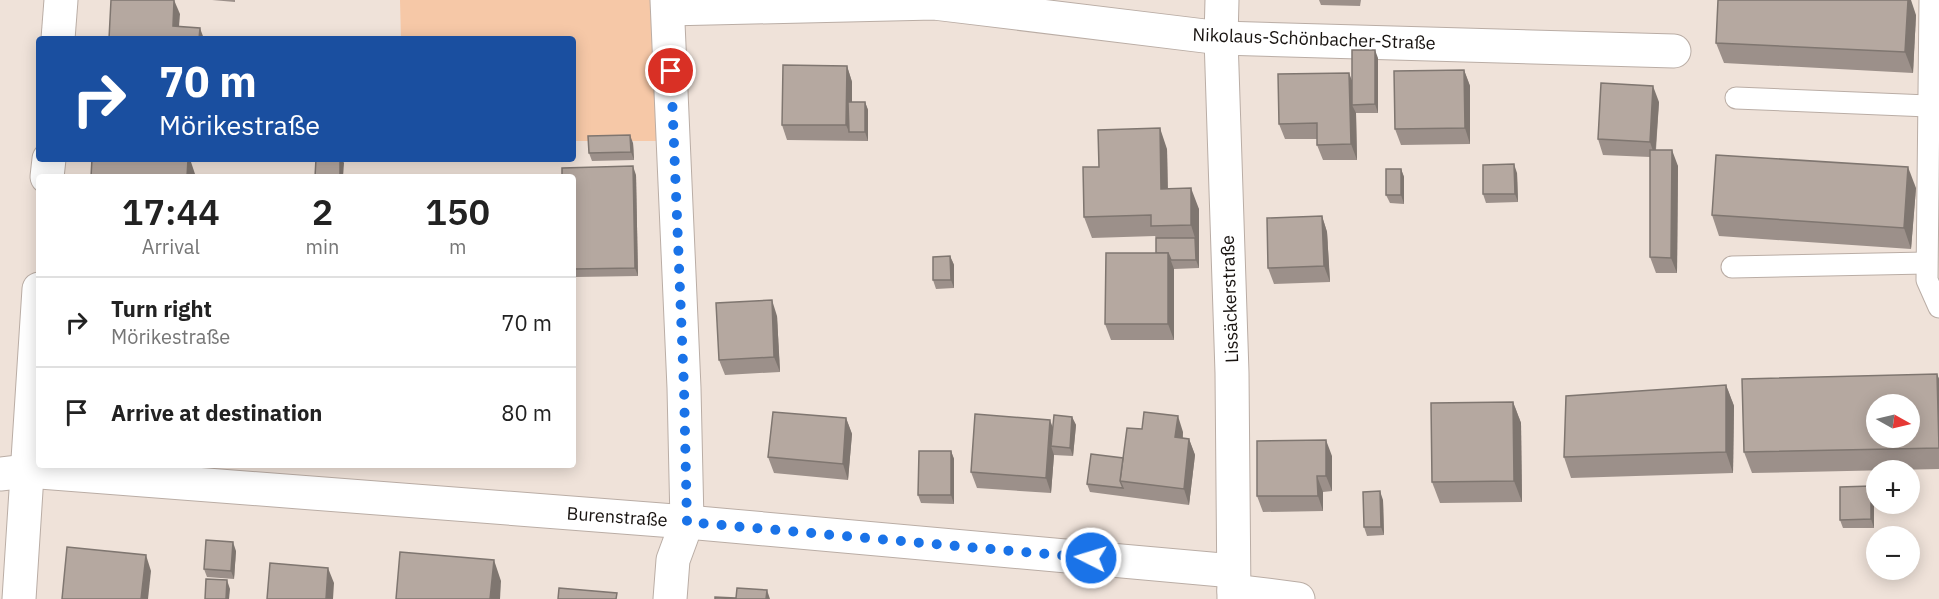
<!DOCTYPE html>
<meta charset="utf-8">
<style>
:root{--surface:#fff;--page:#f2f2f2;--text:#222;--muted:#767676;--line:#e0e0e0}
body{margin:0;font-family:"IBM Plex Sans",sans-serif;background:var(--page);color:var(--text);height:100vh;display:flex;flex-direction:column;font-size:22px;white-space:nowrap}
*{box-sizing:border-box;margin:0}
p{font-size:20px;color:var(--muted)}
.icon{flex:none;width:33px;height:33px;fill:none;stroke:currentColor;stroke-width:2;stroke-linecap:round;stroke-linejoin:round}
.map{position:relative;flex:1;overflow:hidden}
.panel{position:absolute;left:36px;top:174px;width:540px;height:294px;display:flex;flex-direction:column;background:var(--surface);border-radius:6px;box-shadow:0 3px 15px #0003}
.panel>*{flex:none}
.guide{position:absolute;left:36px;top:36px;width:540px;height:126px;border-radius:6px;box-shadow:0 3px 15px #0003;background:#1a4fa0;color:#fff;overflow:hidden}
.needle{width:39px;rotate:98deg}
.buttons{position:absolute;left:1866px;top:394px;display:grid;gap:12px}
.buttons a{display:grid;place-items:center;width:54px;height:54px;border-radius:50%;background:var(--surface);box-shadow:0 3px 15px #0003;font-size:30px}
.pin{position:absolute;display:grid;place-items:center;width:51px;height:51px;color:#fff;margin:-26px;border:3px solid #fff;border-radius:50%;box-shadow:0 2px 6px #0007}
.me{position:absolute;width:66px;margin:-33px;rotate:275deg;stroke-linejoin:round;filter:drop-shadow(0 0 4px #0008)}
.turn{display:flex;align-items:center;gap:21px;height:126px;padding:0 24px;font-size:27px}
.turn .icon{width:78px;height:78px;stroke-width:2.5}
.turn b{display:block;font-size:42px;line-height:51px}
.eta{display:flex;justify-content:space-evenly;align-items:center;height:102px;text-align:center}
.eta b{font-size:36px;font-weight:600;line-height:42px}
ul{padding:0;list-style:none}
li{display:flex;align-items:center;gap:18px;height:90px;padding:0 24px;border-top:2px solid var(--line)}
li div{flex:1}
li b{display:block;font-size:22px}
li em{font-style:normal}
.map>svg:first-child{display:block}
.green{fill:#f6c8a7}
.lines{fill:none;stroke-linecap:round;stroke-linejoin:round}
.lane-casing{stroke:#baada5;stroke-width:23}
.street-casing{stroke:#baada5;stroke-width:35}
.lane{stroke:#fff;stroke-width:21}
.street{stroke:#fff;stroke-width:33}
.wall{fill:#9c908a}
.shaded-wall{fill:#7f7670}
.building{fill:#b5a8a0;stroke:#7f7670;stroke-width:1.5;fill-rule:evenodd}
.route{stroke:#1a73e8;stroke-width:10;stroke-dasharray:0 18}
.labels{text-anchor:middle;stroke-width:4.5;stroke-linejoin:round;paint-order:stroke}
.street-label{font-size:18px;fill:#181310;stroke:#fff}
</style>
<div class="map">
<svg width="1939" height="599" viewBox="0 0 1939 599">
<rect width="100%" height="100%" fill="#efe2d9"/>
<polygon class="green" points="400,0 652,0 658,141 573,141 573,39 401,39"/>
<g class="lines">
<defs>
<g id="lane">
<polyline points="1930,0 1927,280 1939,307"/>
<polyline points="1736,98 1928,106"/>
<polyline points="1732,267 1926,263"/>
</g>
<g id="street">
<polyline points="667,0 684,388 687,522 673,560 670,599"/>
<polyline points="1222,0 1221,38 1232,373 1234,599"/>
<polyline points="668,9 934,3 1221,38 1674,51"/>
<polyline points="58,39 61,0"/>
<polyline points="47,177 49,159"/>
<polyline points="0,474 27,471 687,522 1233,571"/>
<polyline points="1234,591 1298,599"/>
<polyline points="19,599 39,289"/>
</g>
</defs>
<use href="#lane" class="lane-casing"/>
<use href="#street" class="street-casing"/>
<use href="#lane" class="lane"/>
<use href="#street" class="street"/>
</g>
<g class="wall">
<polygon points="212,0 235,0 235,2"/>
<polygon points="1319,0 1361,0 1360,6 1321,5"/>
<polygon points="1916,15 1913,73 1724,63 1716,43"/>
<polygon points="1378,58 1378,113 1356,113 1357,160 1323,160 1317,145 1317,139 1285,139 1279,124 1352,80"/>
<polygon points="847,66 852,82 852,102 865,102 868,110 868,141 787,140 782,125"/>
<polygon points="1464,70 1470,86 1470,144 1401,145 1395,129"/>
<polygon points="1659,102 1656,150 1678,166 1677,273 1656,273 1650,257 1650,157 1603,155 1598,139"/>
<polygon points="633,143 634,160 592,161 589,153"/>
<polygon points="1167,149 1168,189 1199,209 1199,268 1174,269 1174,340 1111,340 1105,324 1156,253 1156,238 1155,236 1092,238 1084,217 1099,167"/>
<polygon points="1401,169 1404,177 1404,204 1390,203 1386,195"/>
<polygon points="1517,173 1518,202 1486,203 1483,194"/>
<polygon points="636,175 638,276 576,277 573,269"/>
<polygon points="1916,188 1911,249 1719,236 1712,215"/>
<polygon points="1322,216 1327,232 1330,282 1274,284 1268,268"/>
<polygon points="950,256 954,265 954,288 936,289 933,280"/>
<polygon points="777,316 780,372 725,375 719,360"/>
<polygon points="1937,374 1939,379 1939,469 1752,473 1744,452"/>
<polygon points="1726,385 1734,406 1733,473 1571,478 1564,457"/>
<polygon points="1513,402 1521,423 1522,502 1440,503 1432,482"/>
<polygon points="1072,417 1076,425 1073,456 1054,455 1051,493 977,488 971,472"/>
<polygon points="846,418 852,434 848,480 774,473 768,457"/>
<polygon points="1142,429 1183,432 1183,438 1189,439 1195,455 1189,505 1090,492 1087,484 1123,458"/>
<polygon points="951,451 954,459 954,504 921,503 918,495"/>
<polygon points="1332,456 1332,491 1323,492 1323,511 1263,512 1257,496"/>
<polygon points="397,465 430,465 430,467 397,466"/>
<polygon points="1871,486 1874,495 1874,528 1843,528 1840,520"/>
<polygon points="1383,500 1384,535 1367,536 1364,527"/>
<polygon points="236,551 234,579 207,577 204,569"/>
</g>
<g class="shaded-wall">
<polygon points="174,0 180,14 178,39 173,26"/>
<polygon points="1908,0 1911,0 1916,15 1913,73 1905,52"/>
<polygon points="200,28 204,39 199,39"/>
<polygon points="1375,50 1378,58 1378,113 1375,104"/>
<polygon points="847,66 852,82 852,132 849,132 846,125"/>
<polygon points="1464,70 1470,86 1470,144 1465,128"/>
<polygon points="1349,73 1355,88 1352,105 1356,113 1357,160 1351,144"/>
<polygon points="1653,86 1659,102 1655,157 1650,142"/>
<polygon points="865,102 868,110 868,141 865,132"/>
<polygon points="1160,128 1167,149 1168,210 1161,189"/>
<polygon points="630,135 633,143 634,160 631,152"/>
<polygon points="1672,150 1678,166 1677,273 1671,258"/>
<polygon points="188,159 190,159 196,177 187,177"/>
<polygon points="340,159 342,159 344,163 343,177 340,177"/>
<polygon points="1514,164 1517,173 1518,202 1515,194"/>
<polygon points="633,166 636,175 638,276 635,268"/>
<polygon points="1908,167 1916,188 1911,249 1904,228"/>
<polygon points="1401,169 1404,177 1404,204 1401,195"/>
<polygon points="1191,188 1199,209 1199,268 1196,260 1195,238 1191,225"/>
<polygon points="1322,216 1327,232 1330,282 1324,266"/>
<polygon points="1168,253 1174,269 1174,340 1168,324"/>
<polygon points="950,256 954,265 954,288 951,280"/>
<polygon points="772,300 777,316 780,372 774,357"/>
<polygon points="1937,374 1939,379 1939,449 1939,448"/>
<polygon points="1726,385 1734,406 1733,473 1726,452"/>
<polygon points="1513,402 1521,423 1522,502 1514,481"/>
<polygon points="1178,416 1183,432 1181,453 1175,437"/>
<polygon points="1072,417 1076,425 1073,456 1070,448"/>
<polygon points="846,418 852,434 848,480 843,464"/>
<polygon points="1050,420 1056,436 1051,446 1054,455 1051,493 1046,478"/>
<polygon points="1189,439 1195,455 1189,505 1184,489"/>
<polygon points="1326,440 1332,456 1332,491 1326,476"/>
<polygon points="951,451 954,459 954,504 951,495"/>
<polygon points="1317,476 1323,492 1323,511 1318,496"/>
<polygon points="1871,486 1874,495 1874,528 1871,519"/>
<polygon points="1380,491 1383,500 1384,535 1381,527"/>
<polygon points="233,542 236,551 234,579 231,571"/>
<polygon points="146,555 151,571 148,599 141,599"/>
<polygon points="494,560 501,581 500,599 490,599"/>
<polygon points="328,568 334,583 333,599 326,599"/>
<polygon points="227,580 230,589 229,599 226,599"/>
<polygon points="767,590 770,599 766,599"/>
</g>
<g class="building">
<polygon points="111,0 174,0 173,26 200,28 199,39 109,39"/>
<polygon points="1718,0 1908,0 1905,52 1716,43"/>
<polygon points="1352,50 1375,50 1375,104 1352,105"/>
<polygon points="783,65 847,66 846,125 782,125"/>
<polygon points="1464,70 1465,128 1395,129 1394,71"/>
<polygon points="1349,73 1351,144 1317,145 1317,123 1279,124 1278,74"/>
<polygon points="1601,83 1653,86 1650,142 1598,139"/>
<polygon points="848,102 865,102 865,132 849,132"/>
<polygon points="1160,128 1161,189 1191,188 1191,225 1151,226 1151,215 1084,217 1083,167 1099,167 1098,130"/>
<polygon points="630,135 631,152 589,153 588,136"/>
<polygon points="1650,150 1672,150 1671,258 1650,257"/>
<polygon points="1716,155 1908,167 1904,228 1712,215"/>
<polygon points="92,159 188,159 187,177 91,177"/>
<polygon points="316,159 340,159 340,177 315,177"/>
<polygon points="1514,164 1515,194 1483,194 1483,165"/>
<polygon points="633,166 635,268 573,269 573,177 562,177 562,168"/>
<rect x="1386" y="169" width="15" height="26"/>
<polygon points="1322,216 1324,266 1268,268 1267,218"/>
<polygon points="1156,238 1195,238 1196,260 1171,260 1168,253 1156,253"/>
<polygon points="1106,253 1168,253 1168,324 1105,324"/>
<polygon points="950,256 951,280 933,280 933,257"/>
<polygon points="772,300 774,357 719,360 716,303"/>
<path d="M 1937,374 L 1939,448 L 1744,452 L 1742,379 ZM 1876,405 L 1910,405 L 1910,438 L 1876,438 Z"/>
<polygon points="1726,385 1726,452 1564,457 1566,396"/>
<polygon points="1513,402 1514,481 1432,482 1431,403"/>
<polygon points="773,412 846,418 843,464 768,457"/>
<polygon points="1144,412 1178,416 1175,437 1189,439 1184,489 1120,481 1127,428 1142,429"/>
<polygon points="975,414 1050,420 1046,478 971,472"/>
<polygon points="1054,415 1072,417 1070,448 1051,446"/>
<polygon points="1326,440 1326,476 1317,476 1318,496 1257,496 1257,441"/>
<polygon points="919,451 951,451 951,495 918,495"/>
<polygon points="1091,454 1123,458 1120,481 1123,488 1087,484"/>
<polygon points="1871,486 1871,519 1840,520 1840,487"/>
<polygon points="1380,491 1381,527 1364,527 1363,492"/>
<polygon points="206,540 233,542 231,571 204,569"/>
<polygon points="67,547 146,555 141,599 62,599"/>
<polygon points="400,552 494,560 490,599 396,599"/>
<polygon points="270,563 328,568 326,599 267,599"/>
<polygon points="206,579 227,580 226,599 205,599"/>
<polygon points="559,588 617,593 616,599 558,599"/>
<polygon points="737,588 767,590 766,599 715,599 715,597 736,598"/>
</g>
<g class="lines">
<polyline class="route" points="671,71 684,388 687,522 1091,558"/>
</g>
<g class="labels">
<g class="street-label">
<text transform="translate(1314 39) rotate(2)" y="6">Nikolaus-Schönbacher-Straße</text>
<text transform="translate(1230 299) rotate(-92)" y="6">Lissäckerstraße</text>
<text transform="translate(617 517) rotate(4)" y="6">Burenstraße</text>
</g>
</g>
</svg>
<div class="buttons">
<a><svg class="needle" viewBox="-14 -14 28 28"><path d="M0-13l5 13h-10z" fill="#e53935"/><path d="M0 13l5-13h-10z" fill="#767676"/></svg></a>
<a>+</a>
<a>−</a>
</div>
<div class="pin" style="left:671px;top:71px;background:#d93025"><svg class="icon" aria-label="arrive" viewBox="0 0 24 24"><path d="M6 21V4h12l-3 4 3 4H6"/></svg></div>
<svg class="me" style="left:1091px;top:558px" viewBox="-20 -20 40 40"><circle r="17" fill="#1a73e8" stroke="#fff" stroke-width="3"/><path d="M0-11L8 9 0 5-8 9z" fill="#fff"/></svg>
<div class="guide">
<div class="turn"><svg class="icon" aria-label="right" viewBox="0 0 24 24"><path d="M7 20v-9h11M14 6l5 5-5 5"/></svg><div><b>70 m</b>Mörikestraße</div></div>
</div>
<section class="panel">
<div class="eta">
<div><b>17:44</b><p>Arrival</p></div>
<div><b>2</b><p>min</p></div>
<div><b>150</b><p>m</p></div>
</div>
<ul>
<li><svg class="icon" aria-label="right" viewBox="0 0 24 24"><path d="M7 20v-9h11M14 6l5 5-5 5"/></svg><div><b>Turn right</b><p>Mörikestraße</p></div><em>70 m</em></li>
<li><svg class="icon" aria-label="arrive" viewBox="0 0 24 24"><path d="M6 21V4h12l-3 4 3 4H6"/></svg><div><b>Arrive at destination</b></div><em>80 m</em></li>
</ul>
</section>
</div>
